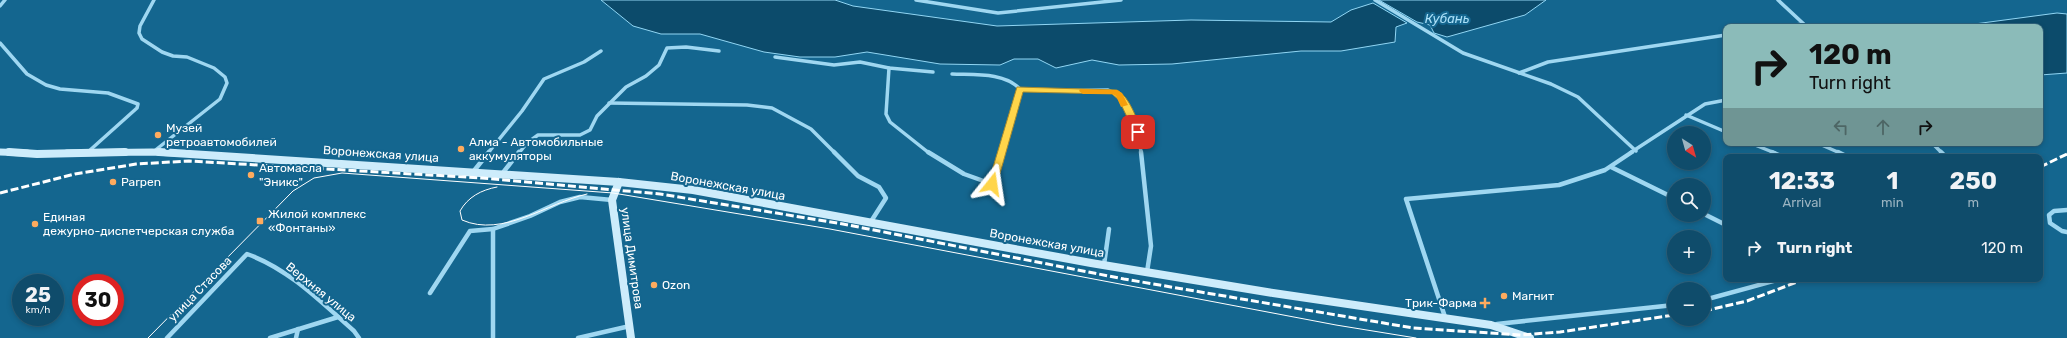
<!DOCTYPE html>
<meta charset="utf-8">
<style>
:root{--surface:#0f4c6b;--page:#1d5673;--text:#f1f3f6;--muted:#9bb4c1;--line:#2f637e}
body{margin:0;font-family:Rubik,sans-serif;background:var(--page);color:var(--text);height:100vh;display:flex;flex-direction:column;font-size:15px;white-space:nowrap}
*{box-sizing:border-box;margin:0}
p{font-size:13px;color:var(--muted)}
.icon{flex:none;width:22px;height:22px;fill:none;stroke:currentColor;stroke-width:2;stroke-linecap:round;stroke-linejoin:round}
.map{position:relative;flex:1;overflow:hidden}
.drawer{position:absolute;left:1723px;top:154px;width:320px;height:128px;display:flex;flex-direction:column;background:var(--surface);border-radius:8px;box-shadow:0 2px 6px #0003,0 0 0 1px var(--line)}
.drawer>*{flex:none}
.guide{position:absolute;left:1723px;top:24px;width:320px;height:122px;border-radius:8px;box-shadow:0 2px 6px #0003,0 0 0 1px var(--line);background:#8bbbb9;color:#111;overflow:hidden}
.needle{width:26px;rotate:143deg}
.tools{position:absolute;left:1667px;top:126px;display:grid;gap:8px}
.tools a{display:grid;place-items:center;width:44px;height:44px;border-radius:50%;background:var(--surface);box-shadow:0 2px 6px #0003,0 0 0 1px var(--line);font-size:20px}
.speed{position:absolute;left:12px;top:274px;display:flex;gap:8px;font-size:20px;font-weight:700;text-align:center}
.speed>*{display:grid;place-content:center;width:52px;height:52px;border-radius:50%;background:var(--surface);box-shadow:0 2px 6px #0003,0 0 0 1px var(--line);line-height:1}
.speed small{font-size:10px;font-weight:400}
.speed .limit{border:6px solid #d22;background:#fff;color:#111}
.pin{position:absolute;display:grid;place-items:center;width:34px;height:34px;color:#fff;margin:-17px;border-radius:8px;box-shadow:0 2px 6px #0006}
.me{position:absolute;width:44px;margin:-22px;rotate:15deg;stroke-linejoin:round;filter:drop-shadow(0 0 3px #0008)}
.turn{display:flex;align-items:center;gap:14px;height:84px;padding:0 20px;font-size:18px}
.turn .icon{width:52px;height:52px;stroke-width:2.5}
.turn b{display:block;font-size:28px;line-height:34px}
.lanes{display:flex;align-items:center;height:38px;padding:0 20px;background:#0003;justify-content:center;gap:20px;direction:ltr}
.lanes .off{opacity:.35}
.eta{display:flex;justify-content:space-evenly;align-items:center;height:68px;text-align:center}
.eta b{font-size:24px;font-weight:700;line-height:28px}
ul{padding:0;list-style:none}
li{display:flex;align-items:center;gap:12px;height:52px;padding:0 20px}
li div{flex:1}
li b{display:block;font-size:15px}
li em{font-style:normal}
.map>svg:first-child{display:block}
.water{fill:#0c4b6b;stroke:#91d6f4}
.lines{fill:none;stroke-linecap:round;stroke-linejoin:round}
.street-far1{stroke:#9fd7f1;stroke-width:3.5}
.street{stroke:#9fd7f1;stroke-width:4.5}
.secondary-far1{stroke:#cdecfb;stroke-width:7}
.secondary{stroke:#cdecfb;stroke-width:8}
.tram{stroke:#fff;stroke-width:1}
.rail{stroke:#fff;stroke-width:3;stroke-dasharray:8 3;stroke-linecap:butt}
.route{fill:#ffd54a;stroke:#a68a30}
.slow{fill:#f59e0b}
.poi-dot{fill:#ffab5e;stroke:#14668f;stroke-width:1.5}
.labels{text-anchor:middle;stroke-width:4;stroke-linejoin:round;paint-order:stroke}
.poi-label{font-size:12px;fill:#fff;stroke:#14668f;text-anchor:start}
.street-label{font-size:12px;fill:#fff;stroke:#14668f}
.water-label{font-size:13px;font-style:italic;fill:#abe0f8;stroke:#14668f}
</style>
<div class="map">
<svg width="2067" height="338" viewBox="0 0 2067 338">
<rect width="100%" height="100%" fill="#14668f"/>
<g class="water">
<polygon points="601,0 835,0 853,6 997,26 1191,20 1331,22 1351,10 1373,3 1407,23 1396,27 1395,42 1341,51 1301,51 1172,64 1119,65 1092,60 1056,68 1038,59 1014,59 1000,65 940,64 867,52 835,57 800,57 764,52 700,34 661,34 633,26"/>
<polygon points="1379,0 1546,0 1525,15 1447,37 1434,33 1430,25 1417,22"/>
<polygon points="2057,13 2067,14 2067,73 2040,75 2040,27 1952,27"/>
</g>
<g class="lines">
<g class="street-far1">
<polyline points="916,0 998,13 1121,0"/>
<polyline points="1375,0 1463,53 1551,84 1578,97 1636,151"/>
<polyline points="1778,0 1807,27"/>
<polyline points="0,6 5,0"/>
<polyline points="1780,27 1803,24"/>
<polyline points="0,43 27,74 46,85 60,89 108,93 138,104 137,108 89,151"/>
<polyline points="775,57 834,65 860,62 889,68 933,72"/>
<polyline points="889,68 886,114 890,122 929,153"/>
<polyline points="1519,73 1548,62 1726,35"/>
<path d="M 952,74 C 974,75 1004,72 1020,89 L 1001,153"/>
<polyline points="1020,89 1045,91 1108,90 1119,95 1139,135 1141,153"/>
<polyline points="609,103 747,105 772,108 811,129 835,153"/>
<polyline points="1686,115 1726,132"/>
<polyline points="1750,143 1775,153"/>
<polyline points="1817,143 1840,153"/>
<polyline points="1932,143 1942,153"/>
<polyline points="153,152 220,99 227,83 225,77 214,68 187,57 173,56 162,52 142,39 139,33 140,26 154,0"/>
<polyline points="488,153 522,111 544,79 584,62 601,51"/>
<polyline points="519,153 527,143 538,135 580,135 590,130 597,116 626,87 646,76 659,65 667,48 686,47 719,51"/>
<polyline points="1630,153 1705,104 1726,100"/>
</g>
<g class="street">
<polyline points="834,152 858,176 879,187 886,198 870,223"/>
<polyline points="928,152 964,174 992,184 1001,152"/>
<polyline points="1141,152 1151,246 1147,272"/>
<polyline points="1772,152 1783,157"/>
<polyline points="1838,152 1848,157"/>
<polyline points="1941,152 1946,157"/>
<polyline points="1611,167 1674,198"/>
<polyline points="473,172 489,152"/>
<polyline points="502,174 519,152"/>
<polyline points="2067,210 2054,211 2049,215 2050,223 2062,231 2067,232"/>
<polyline points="1704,214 1726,225"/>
<polyline points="1104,265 1109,229"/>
<polyline points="430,293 470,231 493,229"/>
<polyline points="1704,300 1781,279"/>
<polyline points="1445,317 1406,199 1559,185 1605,170 1632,152"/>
<polyline points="1497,324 1674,305"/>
<path d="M 167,338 L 247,254 C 289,269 321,302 354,331 L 359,338"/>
<polyline points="270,338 338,317"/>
<polyline points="296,338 298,329"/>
<polyline points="493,338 493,229 530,216 560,202 580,197 612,200"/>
<polyline points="578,338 630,326"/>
</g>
<g class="secondary-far1">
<polyline points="0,152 27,153"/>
<polyline points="67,153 152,152 175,153"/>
</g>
<g class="secondary">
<polyline points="9,152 37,154 125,152"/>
<polyline points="159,152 619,182 693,190 1091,263 1273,293 1491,325 1530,338"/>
<polyline points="619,182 612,200 631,338"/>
</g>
<g class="tram">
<path d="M 497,187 C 481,190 468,197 460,211 L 462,220 C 503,238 547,203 587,194"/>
<polyline points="148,338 293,191 314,178 342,173 613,193 830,229 1336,325 1416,338"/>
</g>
<g class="rail">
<polyline points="2040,167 2067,154"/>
<polyline points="0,193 75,174 136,164 189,161 482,178 660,194 843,224 1124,279 1413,328 1521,335 1560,332 1674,315"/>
<polyline points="1704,311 1747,301 1805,279"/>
</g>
</g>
<path class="route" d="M 1017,87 L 1117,90 C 1130,97 1136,119 1143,132 L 1138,135 L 1135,134 L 1119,100 L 1112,94 L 1023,92 L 997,184 L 992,187 L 989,186 L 988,184 Z"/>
<polygon class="slow" points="1080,89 1117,90 1122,93 1128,105 1121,107 1116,96 1112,94 1083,94 1079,91"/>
<g class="poi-dot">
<circle cx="158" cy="135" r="4"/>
<circle cx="461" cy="149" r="4"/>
<circle cx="251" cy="175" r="4"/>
<circle cx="113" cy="182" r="4"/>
<rect x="256" y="217" width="8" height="8" rx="2"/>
<circle cx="35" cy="224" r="4"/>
<circle cx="654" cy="285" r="4"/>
<circle cx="1504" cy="296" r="4"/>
<path d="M1483 297h4v4h4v4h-4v4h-4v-4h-4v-4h4z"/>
</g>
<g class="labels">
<g class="poi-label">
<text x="166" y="132">Музей<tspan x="166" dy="14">ретроавтомобилей</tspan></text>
<text x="469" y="146">Алма - Автомобильные<tspan x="469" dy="14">аккумуляторы</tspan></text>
<text x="259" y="172">Автомасла<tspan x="259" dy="14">"Эникс"</tspan></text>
<text x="121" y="186">Parpen</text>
<text x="268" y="218">Жилой комплекс<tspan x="268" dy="14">«Фонтаны»</tspan></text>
<text x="43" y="221">Единая<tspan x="43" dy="14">дежурно-диспетчерская служба</tspan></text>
<text x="662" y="289">Ozon</text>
<text x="1512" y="300">Магнит</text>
<text x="1477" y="307" text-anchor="end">Трик-Фарма</text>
</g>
<g class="street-label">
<text transform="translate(381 154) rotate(4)" y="4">Воронежская улица</text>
<text transform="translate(728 186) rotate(10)" y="4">Воронежская улица</text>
<text transform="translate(1047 243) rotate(10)" y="4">Воронежская улица</text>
<text transform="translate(632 258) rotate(82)" y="4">улица Димитрова</text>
<text transform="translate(200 289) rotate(-46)" y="4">улица Стасова</text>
<text transform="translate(321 292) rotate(39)" y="4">Верхняя улица</text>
</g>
<g class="water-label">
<text x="1447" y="23">Кубань</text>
</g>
</g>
</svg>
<div class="tools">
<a><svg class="needle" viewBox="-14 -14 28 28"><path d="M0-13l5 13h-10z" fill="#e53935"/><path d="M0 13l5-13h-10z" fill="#9bb4c1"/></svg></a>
<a><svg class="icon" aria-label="search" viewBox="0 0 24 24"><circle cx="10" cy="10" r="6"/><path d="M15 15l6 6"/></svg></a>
<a>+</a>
<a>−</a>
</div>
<div class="speed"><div>25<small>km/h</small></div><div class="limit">30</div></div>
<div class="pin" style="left:1138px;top:132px;background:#d93025"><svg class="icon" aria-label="arrive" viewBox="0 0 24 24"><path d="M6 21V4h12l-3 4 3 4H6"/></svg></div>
<svg class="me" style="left:992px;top:184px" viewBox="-20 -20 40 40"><path d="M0-17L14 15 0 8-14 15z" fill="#ffd54a" stroke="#fff" stroke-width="4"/></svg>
<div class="guide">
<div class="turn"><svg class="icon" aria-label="right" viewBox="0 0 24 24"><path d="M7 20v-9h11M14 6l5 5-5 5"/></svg><div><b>120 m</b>Turn right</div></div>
<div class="lanes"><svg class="icon off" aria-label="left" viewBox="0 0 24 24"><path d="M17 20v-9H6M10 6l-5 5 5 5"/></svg><svg class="icon off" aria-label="ahead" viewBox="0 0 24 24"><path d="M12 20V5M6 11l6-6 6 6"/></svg><svg class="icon" aria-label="right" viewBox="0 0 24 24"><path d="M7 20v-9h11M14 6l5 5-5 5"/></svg></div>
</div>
<section class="drawer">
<div class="eta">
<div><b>12:33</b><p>Arrival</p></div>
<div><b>1</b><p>min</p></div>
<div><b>250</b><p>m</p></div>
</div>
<ul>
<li><svg class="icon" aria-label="right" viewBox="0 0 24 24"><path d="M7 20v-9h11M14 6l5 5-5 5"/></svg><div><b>Turn right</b></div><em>120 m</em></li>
</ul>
</section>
</div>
